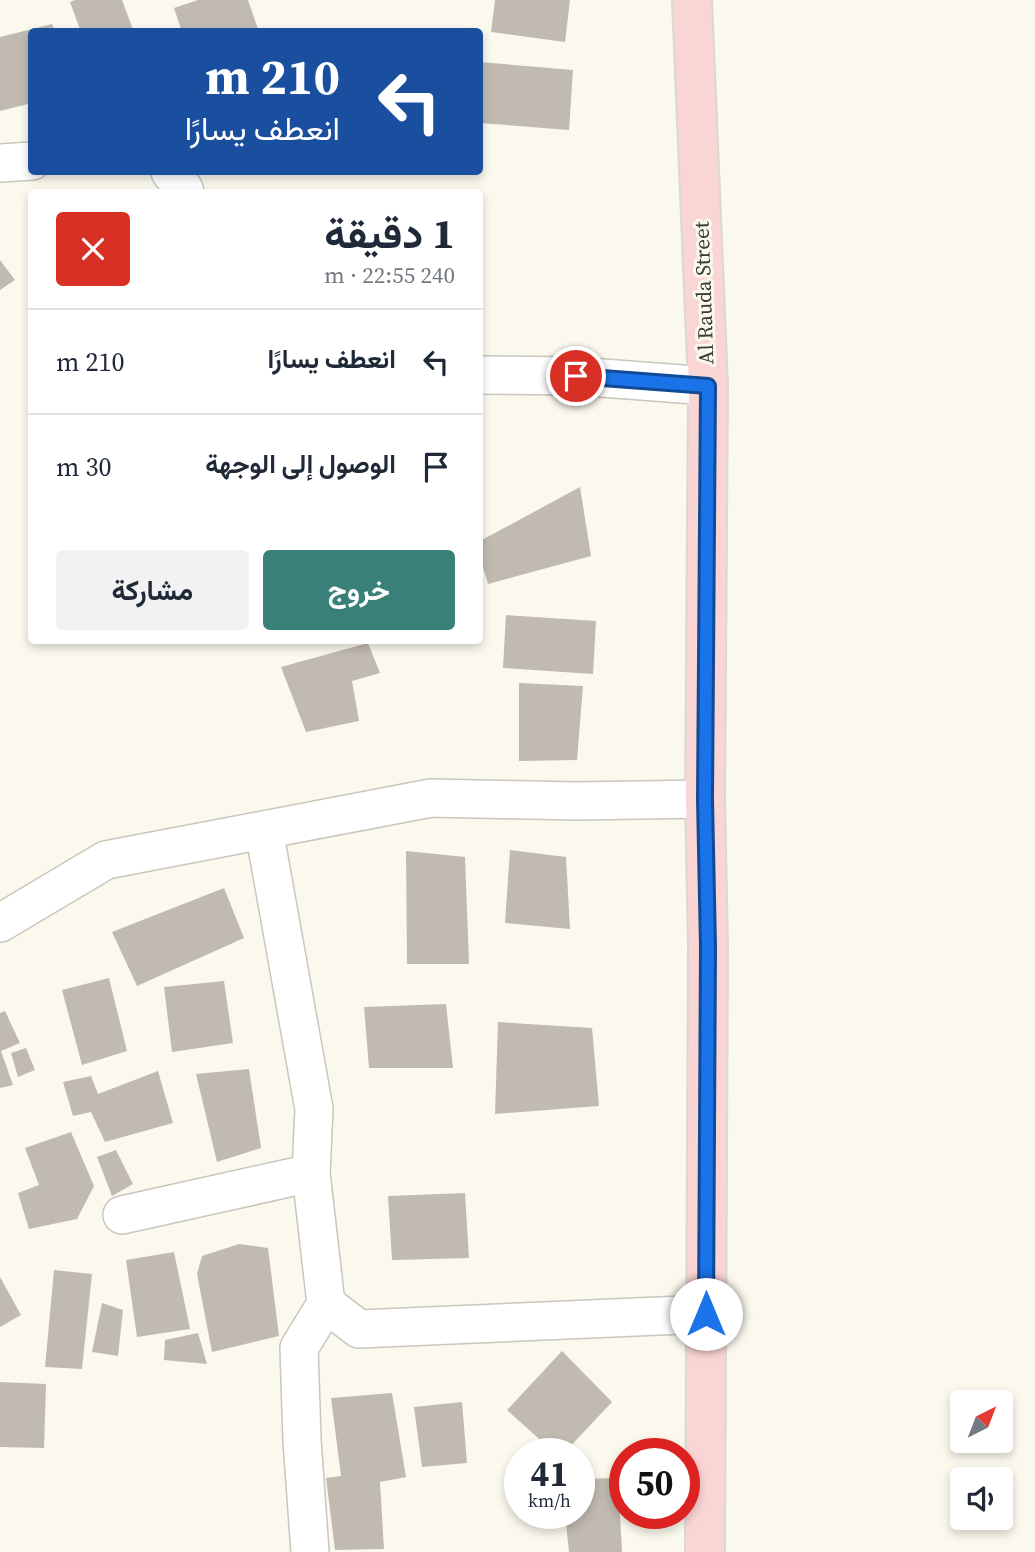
<!DOCTYPE html>
<html lang="ar">
<meta charset="utf-8">
<style>
:root{--surface:#fff;--page:#f2f2f3;--text:#1f2937;--muted:#747a83;--line:#e0e1e3;--accent:#398079}
body{margin:0;font-family:"Source Serif 4",Vazirmatn,serif;background:var(--page);color:var(--text);direction:rtl;height:100vh;display:flex;flex-direction:column;font-size:26px;white-space:nowrap}
*{box-sizing:border-box;margin:0}
p{font-size:23px;color:var(--muted)}
.icon{flex:none;width:38px;height:38px;fill:none;stroke:currentColor;stroke-width:2;stroke-linecap:round;stroke-linejoin:round}
.map{position:relative;flex:1;overflow:hidden;direction:ltr}
.sheet{position:absolute;left:28px;top:189px;width:455px;height:455px;display:flex;flex-direction:column;background:var(--surface);border-radius:7px;box-shadow:0 4px 10px #0003;direction:rtl}
.sheet>*{flex:none}
.banner{position:absolute;left:28px;top:28px;width:455px;height:147px;border-radius:7px;box-shadow:0 4px 10px #0003;direction:rtl;background:#1a4fa0;color:#fff;overflow:hidden}
.needle{width:46px;rotate:42deg}
.tools{position:absolute;left:950px;top:1390px;display:grid;gap:14px}
.tools a{display:grid;place-items:center;width:63px;height:63px;border-radius:7px;background:var(--surface);box-shadow:0 4px 10px #0003;font-size:35px}
.speed{position:absolute;left:504px;top:1438px;display:flex;gap:14px;font-size:35px;font-weight:700;text-align:center}
.speed>*{display:grid;place-content:center;width:91px;height:91px;border-radius:50%;background:var(--surface);box-shadow:0 4px 10px #0003;line-height:1}
.speed small{font-size:18px;font-weight:400}
.speed .limit{border:10px solid #d22;background:#fff;color:#111}
.pin{position:absolute;display:grid;place-items:center;width:60px;height:60px;color:#fff;margin:-30px;border:4px solid #fff;border-radius:50%;box-shadow:0 2px 7px #0007}
.me{position:absolute;width:77px;margin:-38px;rotate:0deg;stroke-linejoin:round;filter:drop-shadow(0 0 5px #0008)}
.turn{display:flex;align-items:center;gap:24px;height:147px;padding:0 28px;font-size:32px}
.turn .icon{width:91px;height:91px;stroke-width:2.5}
.turn b{display:block;font-size:49px;line-height:60px}
.round{display:grid;place-items:center;flex:none;width:74px;height:74px;border-radius:7px;background:var(--page)}
.summary{display:flex;align-items:center;justify-content:space-between;height:119px;padding:0 28px}
h1{font-size:42px;font-weight:700;line-height:52px}
.cta{display:flex;gap:14px;margin-top:auto;padding:14px 28px}
.cta a{flex:1;height:80px;border-radius:7px;background:var(--accent);color:#fff;font-size:28px;font-weight:700;line-height:80px;text-align:center}
.cta a+a{background:var(--page);color:var(--text)}
ul{padding:0;list-style:none}
li{display:flex;align-items:center;gap:21px;height:105px;padding:0 28px;border-top:2px solid var(--line)}
li div{flex:1}
li b{display:block;font-size:26px}
li em{font-style:normal}
.map>svg:first-child{display:block}
.building{fill:#c1bab1}
.lines{fill:none;stroke-linecap:round;stroke-linejoin:round}
.minor-casing{stroke:#c9c7bc;stroke-width:40}
.major-casing{stroke:#d8d8d7;stroke-width:42}
.minor{stroke:#fff;stroke-width:37}
.major{stroke:#f9d5d4;stroke-width:38}
.route-casing{stroke:#114b97;stroke-width:18}
.route{stroke:#1a73e8;stroke-width:12}
.labels{text-anchor:middle;stroke-width:6;stroke-linejoin:round;paint-order:stroke}
.street-label{font-size:21px;fill:#3b3a36;stroke:#fbf9ee}
</style>
<div class="map">
<svg width="1035" height="1552" viewBox="0 0 1035 1552">
<rect width="100%" height="100%" fill="#fbf9ee"/>
<g class="building">
<polygon points="75,0 122,0 134,32 81,32 70,2"/>
<polygon points="198,0 248,0 259,32 182,32 174,8"/>
<polygon points="495,0 570,0 565,42 491,32"/>
<polygon points="52,24 55,32 32,32 32,103 0,111 0,37"/>
<polygon points="480,62 573,70 569,130 480,123"/>
<polygon points="0,260 15,280 0,290"/>
<polygon points="580,487 591,556 488,584 480,557 480,541"/>
<polygon points="506,615 596,621 593,674 503,668"/>
<polygon points="368,643 380,673 352,681 359,721 306,732 281,667"/>
<polygon points="519,683 583,686 577,760 519,761"/>
<polygon points="510,850 566,857 570,929 505,923"/>
<polygon points="406,851 465,857 469,964 407,964"/>
<polygon points="224,888 244,938 137,986 112,932"/>
<polygon points="109,978 127,1051 82,1065 62,990"/>
<polygon points="224,981 233,1043 172,1052 164,987"/>
<polygon points="446,1004 453,1068 369,1068 364,1007"/>
<polygon points="5,1011 20,1043 1,1051 13,1085 0,1088 0,1013"/>
<polygon points="498,1022 592,1028 599,1106 495,1114"/>
<polygon points="26,1048 35,1070 18,1077 11,1053"/>
<polygon points="249,1069 261,1148 217,1162 196,1074"/>
<polygon points="158,1071 173,1123 105,1142 91,1112 73,1116 63,1082 91,1076 98,1094"/>
<polygon points="71,1132 94,1186 77,1219 29,1229 18,1193 39,1185 25,1148"/>
<polygon points="116,1150 133,1184 112,1196 97,1157"/>
<polygon points="465,1193 469,1258 392,1260 388,1196"/>
<polygon points="239,1244 268,1248 279,1336 212,1352 197,1274 202,1256"/>
<polygon points="174,1252 190,1329 137,1337 126,1260"/>
<polygon points="54,1270 92,1274 82,1369 45,1367"/>
<polygon points="0,1277 21,1315 0,1327"/>
<polygon points="102,1303 123,1310 118,1356 92,1352"/>
<polygon points="198,1333 207,1364 164,1360 165,1340"/>
<polygon points="562,1351 612,1402 563,1454 556,1454 507,1410"/>
<polygon points="0,1382 46,1384 44,1448 0,1447"/>
<polygon points="392,1393 406,1477 380,1482 384,1549 335,1550 326,1478 341,1476 331,1398"/>
<polygon points="462,1402 467,1463 422,1467 414,1407"/>
<polygon points="618,1478 622,1552 569,1552 565,1514 579,1514 579,1479"/>
</g>
<g class="lines">
<defs>
<g id="minor">
<polyline points="0,163 32,161"/>
<polyline points="170,172 184,189 185,192"/>
<polyline points="480,375 576,376 708,386"/>
<polyline points="264,830 314,1109 311,1173 326,1304 299,1348 302,1440 310,1552"/>
<polyline points="0,923 106,860 431,798 575,801 705,799"/>
<polyline points="122,1215 311,1173"/>
<polyline points="326,1304 359,1329 706,1314"/>
</g>
<polyline id="major" points="692,0 708,386 705,799 708,947 705,1552"/>
</defs>
<use href="#minor" class="minor-casing"/>
<use href="#major" class="major-casing"/>
<use href="#minor" class="minor"/>
<use href="#major" class="major"/>
</g>
<g class="lines">
<defs>
<polyline id="route" points="576,376 708,386 705,799 708,947 706,1314"/>
</defs>
<use href="#route" class="route-casing"/>
<use href="#route" class="route"/>
</g>
<g class="labels">
<g class="street-label">
<text transform="translate(704 293) rotate(-92)" y="7">Al Rauda Street</text>
</g>
</g>
</svg>
<div class="tools">
<a><svg class="needle" viewBox="-14 -14 28 28"><path d="M0-13l5 13h-10z" fill="#e53935"/><path d="M0 13l5-13h-10z" fill="#747a83"/></svg></a>
<a><svg class="icon" aria-label="sound" viewBox="0 0 24 24"><path d="M4 9h4l5-4v14l-5-4H4zM17 9q2 3 0 6"/></svg></a>
</div>
<div class="speed"><div>41<small>km/h</small></div><div class="limit">50</div></div>
<div class="pin" style="left:576px;top:376px;background:#d93025"><svg class="icon" aria-label="arrive" viewBox="0 0 24 24"><path d="M6 21V4h12l-3 4 3 4H6"/></svg></div>
<svg class="me" style="left:706px;top:1314px" viewBox="-20 -20 40 40"><circle r="19" fill="#fff"/><path d="M0-13L10 11 0 6-10 11z" fill="#1a73e8"/></svg>
<div class="banner">
<div class="turn"><svg class="icon" aria-label="left" viewBox="0 0 24 24"><path d="M17 20v-9H6M10 6l-5 5 5 5"/></svg><div><b>210 m</b>انعطف يسارًا</div></div>
</div>
<section class="sheet">
<div class="summary"><div><h1>1 دقيقة</h1><p>240 m · 22:55</p></div><a class="round" style="background:#d93025;color:#fff"><svg class="icon" aria-label="close" viewBox="0 0 24 24"><path d="M6 6l12 12M18 6L6 18"/></svg></a></div>
<ul>
<li><svg class="icon" aria-label="left" viewBox="0 0 24 24"><path d="M17 20v-9H6M10 6l-5 5 5 5"/></svg><div><b>انعطف يسارًا</b></div><em>210 m</em></li>
<li><svg class="icon" aria-label="arrive" viewBox="0 0 24 24"><path d="M6 21V4h12l-3 4 3 4H6"/></svg><div><b>الوصول إلى الوجهة</b></div><em>30 m</em></li>
</ul>
<div class="cta"><a>خروج</a><a>مشاركة</a></div>
</section>
</div>
